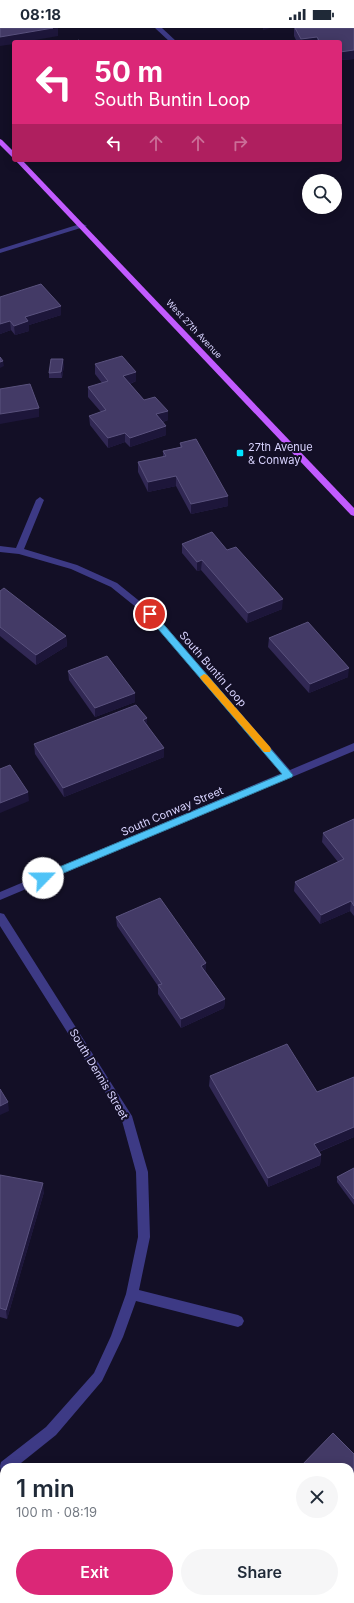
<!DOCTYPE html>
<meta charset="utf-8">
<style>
:root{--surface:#fff;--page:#f6f6f7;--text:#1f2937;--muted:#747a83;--accent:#db2777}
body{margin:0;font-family:Inter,sans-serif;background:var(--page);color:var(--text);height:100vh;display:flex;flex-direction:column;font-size:15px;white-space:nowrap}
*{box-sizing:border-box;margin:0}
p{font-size:13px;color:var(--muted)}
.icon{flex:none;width:22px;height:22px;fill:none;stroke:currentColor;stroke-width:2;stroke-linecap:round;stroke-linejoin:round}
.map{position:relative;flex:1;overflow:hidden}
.drawer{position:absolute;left:0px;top:1435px;width:354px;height:140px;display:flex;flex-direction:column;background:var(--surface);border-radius:12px 12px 0 0;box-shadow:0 2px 10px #0003}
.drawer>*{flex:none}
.hud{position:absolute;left:12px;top:12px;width:330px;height:122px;border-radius:4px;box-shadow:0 2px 10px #0003;background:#db2777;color:#fff;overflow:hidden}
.fabs{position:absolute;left:302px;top:146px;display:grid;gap:8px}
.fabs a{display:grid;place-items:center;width:40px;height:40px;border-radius:50%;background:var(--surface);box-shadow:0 2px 10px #0003;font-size:20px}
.pin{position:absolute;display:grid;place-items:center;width:34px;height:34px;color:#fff;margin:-17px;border:2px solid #fff;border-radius:50%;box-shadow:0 1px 4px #0007}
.me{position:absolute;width:44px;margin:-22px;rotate:67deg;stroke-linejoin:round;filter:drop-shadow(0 0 3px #0008)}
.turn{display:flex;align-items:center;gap:14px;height:84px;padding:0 16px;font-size:18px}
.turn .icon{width:52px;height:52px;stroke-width:2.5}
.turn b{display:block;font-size:28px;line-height:34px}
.lanes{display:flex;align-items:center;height:38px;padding:0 16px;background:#0003;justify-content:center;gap:20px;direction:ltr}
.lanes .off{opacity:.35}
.round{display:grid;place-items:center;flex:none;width:42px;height:42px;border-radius:21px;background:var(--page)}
.overview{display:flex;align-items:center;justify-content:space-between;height:68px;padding:0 16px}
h1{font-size:24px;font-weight:600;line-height:30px}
.action{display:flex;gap:8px;margin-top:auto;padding:8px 16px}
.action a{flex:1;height:46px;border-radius:24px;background:var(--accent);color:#fff;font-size:16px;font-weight:600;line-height:46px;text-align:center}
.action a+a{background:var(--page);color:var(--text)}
.status{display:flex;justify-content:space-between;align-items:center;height:28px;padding:0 20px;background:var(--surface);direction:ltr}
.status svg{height:11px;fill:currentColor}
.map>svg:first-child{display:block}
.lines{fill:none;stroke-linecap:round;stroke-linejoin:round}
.minor{fill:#3d3a85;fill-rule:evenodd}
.major{fill:#c25bff;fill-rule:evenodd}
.wall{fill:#312854}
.shaded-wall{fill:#1d163a}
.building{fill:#433a66;stroke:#5a527e}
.route{fill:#4fc3f7;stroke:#337fa1}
.slow{fill:#f59e0b}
.poi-dot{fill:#00e5ff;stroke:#130f26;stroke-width:1.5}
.labels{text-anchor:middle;stroke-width:4;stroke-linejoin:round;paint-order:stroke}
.far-street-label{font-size:9px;fill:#d9d4ff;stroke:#130f26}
.poi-label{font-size:11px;fill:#d9d4ff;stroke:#130f26;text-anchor:start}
.street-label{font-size:11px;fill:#d9d4ff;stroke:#130f26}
</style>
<div class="status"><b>08:18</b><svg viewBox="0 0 49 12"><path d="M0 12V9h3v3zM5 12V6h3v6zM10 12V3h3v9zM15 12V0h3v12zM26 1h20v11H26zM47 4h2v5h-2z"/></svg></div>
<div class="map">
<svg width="354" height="1575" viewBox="0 0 354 1575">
<rect width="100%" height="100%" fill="#130f26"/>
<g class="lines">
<g class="minor">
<polygon points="155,0 162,0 177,14 170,14"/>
<polygon points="80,196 83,196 87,198 0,225 0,221"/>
<polygon points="40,469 44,472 24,521 77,537 117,555 153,584 290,742 354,715 354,723 0,872 0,864 282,745 147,588 111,559 71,541 19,526 0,524 0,518 16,520 36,472"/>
<polygon points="0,885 4,886 132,1088 148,1144 150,1209 139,1262 238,1287 242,1289 244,1293 242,1297 238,1299 136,1273 123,1309 102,1353 56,1407 16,1439 4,1439 4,1445 1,1444 0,1438 1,1434 46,1399 94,1345 111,1308 126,1266 138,1209 136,1144 121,1089 0,898"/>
</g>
<g class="major">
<polygon points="0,111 2,112 14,124 14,130 12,129 0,117"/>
<polygon points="15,132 22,132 354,480 354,488 351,487"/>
</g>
</g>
<g class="wall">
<polygon points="294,0 354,0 354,31 340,32 340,14 297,14 294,8"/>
<polygon points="0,269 61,278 61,287 29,297 29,303 15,307 11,302 0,306"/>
<polygon points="95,336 136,353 130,356 144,372 168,383 168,392 163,394 166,398 166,407 130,419 125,414 108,420 90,397 89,388 101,384 88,369 88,359 102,355 95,346"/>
<polygon points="64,337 62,350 49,350 49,345"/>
<polygon points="180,415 228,468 228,478 191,486 176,458 148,464 138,444 138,434 163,429 163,423 180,419"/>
<polygon points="182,516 227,522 282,581 247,595 201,542 197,543 182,525"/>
<polygon points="0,563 66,608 67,618 36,637 0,608"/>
<polygon points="269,610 348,649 309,665 268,619"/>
<polygon points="68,643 135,674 95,689 69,652"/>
<polygon points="147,696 164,729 64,769 35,726 34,716"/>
<polygon points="354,791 354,888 350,883 320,896 294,863 295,854 338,834 322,814 323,805"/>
<polygon points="116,889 206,944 225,971 224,980 181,1000 158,966 158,958 117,898"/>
<polygon points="210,1048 317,1064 354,1049 354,1109 319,1124 321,1127 320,1137 268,1159 209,1058"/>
<polygon points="354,1140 354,1177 337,1154 337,1149"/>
<polygon points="0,1147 44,1164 7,1291 0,1289"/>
<polygon points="354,1426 354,1526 350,1522 350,1439"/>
<polygon points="83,1571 175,1571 168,1575 85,1575"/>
</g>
<g class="shaded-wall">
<polygon points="53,0 58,0 58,8 24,14 14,14 14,16 0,18 0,9"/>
<polygon points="263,0 271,0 263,2"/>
<polygon points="317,9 317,14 301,14 301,11"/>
<polygon points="354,22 354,31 340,32 340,24"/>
<polygon points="61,278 61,287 29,297 29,303 15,307 14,298 25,289"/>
<polygon points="10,293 11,302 0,306 0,296"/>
<polygon points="63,331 64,337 62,350 61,344"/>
<polygon points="3,333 4,338 0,340 0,334"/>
<polygon points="136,344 136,353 124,358 123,348"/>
<polygon points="39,380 39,389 0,396 0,386"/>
<polygon points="168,383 168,392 156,396 156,386"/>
<polygon points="166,398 166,407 130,419 130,410"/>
<polygon points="125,405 125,414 108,420 108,410"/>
<polygon points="176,448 176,458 148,464 148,454"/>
<polygon points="228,468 228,478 191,486 191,476"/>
<polygon points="202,532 201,542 197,543 197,534"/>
<polygon points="283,571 282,581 247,595 248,585"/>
<polygon points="66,608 67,618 36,637 36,627"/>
<polygon points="349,640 348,649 309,665 310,656"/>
<polygon points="135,665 135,674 95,689 95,680"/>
<polygon points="147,690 147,700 143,692"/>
<polygon points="164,720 164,729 64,769 63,760"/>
<polygon points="28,764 29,773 0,785 0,775"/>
<polygon points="351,873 350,883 320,896 321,887"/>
<polygon points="206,935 206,944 201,938"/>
<polygon points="225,971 224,980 181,1000 181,991"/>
<polygon points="8,1074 9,1083 0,1087 0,1078"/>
<polygon points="354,1099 354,1109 313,1126 314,1116"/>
<polygon points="321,1127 320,1137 268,1159 268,1150"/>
<polygon points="43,1155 44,1164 7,1291 6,1282"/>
<polygon points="164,1571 175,1571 168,1575 157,1575"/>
</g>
<g class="building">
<polygon points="0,0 53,0 0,9"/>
<polygon points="295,0 354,0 354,22 340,24 340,14 320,14 317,9 301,11"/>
<polygon points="79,12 81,14 73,14"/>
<polygon points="41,256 61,278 25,289 28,293 14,298 10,293 0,296 0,269"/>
<polygon points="122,328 136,344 123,348 144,372 155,369 168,383 156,386 166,398 130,410 125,405 108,410 89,388 106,382 88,359 108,353 95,336"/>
<polygon points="0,329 3,333 0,334"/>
<polygon points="51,331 63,331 61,344 49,345"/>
<polygon points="30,356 39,380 0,386 0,361"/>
<polygon points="196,411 228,468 191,476 176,448 148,454 138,434 166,428 163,423 182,419 180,415"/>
<polygon points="212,504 227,522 236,519 283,571 248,585 202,532 197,534 182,516"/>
<polygon points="4,560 66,608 36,627 0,599 0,563"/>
<polygon points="308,594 349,640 310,656 269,610"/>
<polygon points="107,628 135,665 95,680 68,643"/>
<polygon points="136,677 147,690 143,692 164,720 63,760 34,716"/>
<polygon points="10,737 28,764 0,775 0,741"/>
<polygon points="354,791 354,878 351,873 321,887 295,854 344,831 323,805"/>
<polygon points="160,870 206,935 201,938 225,971 181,991 158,957 162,956 116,889"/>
<polygon points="287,1016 317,1064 354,1049 354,1099 314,1116 321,1127 268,1150 210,1048"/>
<polygon points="0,1061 8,1074 0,1078"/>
<polygon points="354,1140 354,1171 337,1149"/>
<polygon points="0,1147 43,1155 6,1282 0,1280"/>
<polygon points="333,1405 354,1426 354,1518 350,1514 350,1439 300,1439"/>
<polygon points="85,1571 164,1571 157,1575 87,1575"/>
</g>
<polygon class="route" points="150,583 153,584 293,747 292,749 47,852 40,852 39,850 40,847 282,746 147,588 146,586"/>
<polygon class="slow" points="204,646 207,647 270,719 271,721 270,724 264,724 201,651 200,649"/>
<rect class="poi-dot" x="236" y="421" width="8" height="8" rx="2"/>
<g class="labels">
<g class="far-street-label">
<text transform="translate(194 301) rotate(47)" y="3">West 27th Avenue</text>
</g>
<g class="poi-label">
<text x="248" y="423">27th Avenue<tspan x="248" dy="13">&amp; Conway</tspan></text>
</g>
<g class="street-label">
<text transform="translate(213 641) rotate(49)" y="4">South Buntin Loop</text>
<text transform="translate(172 783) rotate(-23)" y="4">South Conway Street</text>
<text transform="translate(99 1046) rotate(59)" y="4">South Dennis Street</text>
</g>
</g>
</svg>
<div class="fabs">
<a><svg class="icon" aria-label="search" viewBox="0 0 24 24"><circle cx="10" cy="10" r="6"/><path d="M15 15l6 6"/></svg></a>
</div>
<div class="pin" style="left:150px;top:586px;background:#d93025"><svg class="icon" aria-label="arrive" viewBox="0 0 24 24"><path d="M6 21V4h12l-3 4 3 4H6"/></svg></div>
<svg class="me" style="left:43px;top:850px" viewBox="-20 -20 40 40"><circle r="19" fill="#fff"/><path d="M0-13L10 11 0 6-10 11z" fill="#4fc3f7"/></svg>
<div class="hud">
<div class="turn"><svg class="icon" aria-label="left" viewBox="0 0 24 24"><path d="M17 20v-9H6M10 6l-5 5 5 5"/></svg><div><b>50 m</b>South Buntin Loop</div></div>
<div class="lanes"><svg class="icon" aria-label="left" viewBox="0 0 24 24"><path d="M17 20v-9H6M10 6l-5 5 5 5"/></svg><svg class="icon off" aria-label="ahead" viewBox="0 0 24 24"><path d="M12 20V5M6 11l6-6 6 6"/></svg><svg class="icon off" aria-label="ahead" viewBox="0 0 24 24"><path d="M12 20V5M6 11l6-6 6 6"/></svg><svg class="icon off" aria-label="right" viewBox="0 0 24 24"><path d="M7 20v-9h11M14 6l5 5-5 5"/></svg></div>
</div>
<section class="drawer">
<div class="overview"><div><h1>1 min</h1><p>100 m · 08:19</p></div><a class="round"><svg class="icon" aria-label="close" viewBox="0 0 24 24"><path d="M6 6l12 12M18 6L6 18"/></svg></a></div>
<div class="action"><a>Exit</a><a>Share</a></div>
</section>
</div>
